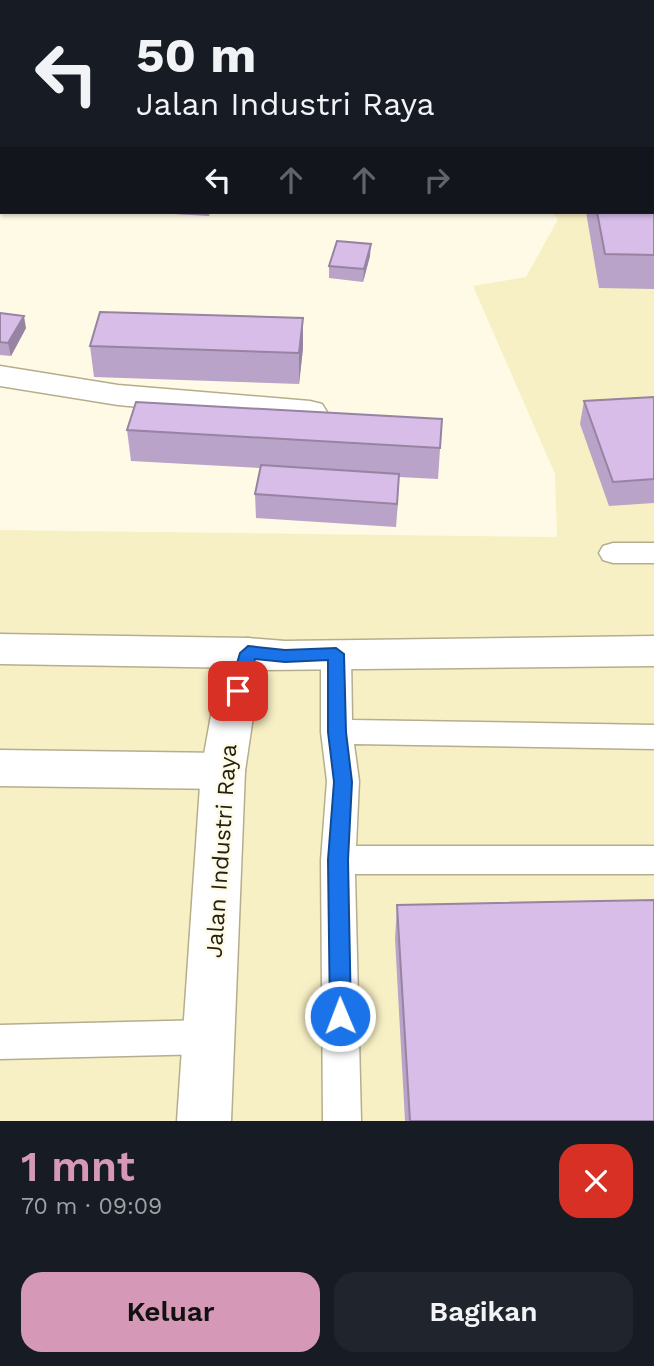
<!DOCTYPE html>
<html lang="id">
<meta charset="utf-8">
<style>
:root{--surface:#171b24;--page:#20242c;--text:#f1f3f6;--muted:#9ea1a6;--accent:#d599b7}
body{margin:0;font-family:"Work Sans",sans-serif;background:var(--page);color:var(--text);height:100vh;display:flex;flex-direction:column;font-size:26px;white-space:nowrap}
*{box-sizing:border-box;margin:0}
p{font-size:23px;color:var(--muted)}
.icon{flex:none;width:38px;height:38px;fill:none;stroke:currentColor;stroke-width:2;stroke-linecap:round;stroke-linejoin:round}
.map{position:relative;height:1121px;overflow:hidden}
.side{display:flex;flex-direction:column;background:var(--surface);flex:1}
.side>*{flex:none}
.hud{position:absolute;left:0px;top:0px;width:654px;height:214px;box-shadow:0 2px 5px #0004;background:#171b24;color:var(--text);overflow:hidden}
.pin{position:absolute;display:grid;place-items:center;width:60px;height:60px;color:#fff;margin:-30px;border-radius:14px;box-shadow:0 4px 10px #0006}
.me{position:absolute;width:77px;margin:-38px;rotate:359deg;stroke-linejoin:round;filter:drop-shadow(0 0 5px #0008)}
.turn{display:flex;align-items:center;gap:24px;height:147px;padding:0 21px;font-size:32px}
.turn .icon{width:91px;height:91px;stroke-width:2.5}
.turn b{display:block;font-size:49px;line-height:60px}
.lanes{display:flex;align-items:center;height:66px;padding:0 21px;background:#0003;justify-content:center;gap:35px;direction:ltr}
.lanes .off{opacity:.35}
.round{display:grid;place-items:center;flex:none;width:74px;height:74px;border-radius:21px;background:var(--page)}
.overview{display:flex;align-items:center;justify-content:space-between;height:119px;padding:0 21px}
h1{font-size:42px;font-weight:600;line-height:52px;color:var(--accent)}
.cta{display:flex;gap:14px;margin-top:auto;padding:14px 21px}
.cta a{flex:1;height:80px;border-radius:21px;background:var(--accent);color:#111;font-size:28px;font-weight:600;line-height:80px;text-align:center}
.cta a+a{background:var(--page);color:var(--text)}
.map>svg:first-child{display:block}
.built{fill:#f8f0c5}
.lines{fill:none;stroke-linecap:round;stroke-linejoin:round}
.service-casing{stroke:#b4ae8d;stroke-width:3}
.minor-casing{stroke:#b4ae8d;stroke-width:3}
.tertiary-casing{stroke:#b4ae8d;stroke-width:3}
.service{fill:#fff;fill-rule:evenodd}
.minor{fill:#fff;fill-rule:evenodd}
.tertiary{fill:#fff;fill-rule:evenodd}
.wall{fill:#b9a3c8}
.shaded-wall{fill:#9684a2}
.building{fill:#d7bde8;stroke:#9684a2;stroke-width:2}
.route{fill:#1a73e8;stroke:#114b97;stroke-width:2}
.labels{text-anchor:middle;stroke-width:5;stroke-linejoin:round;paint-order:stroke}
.street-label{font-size:23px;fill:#211e12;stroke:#fefae5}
</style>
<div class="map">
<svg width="654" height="1121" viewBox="0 0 654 1121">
<rect width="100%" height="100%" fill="#fefae5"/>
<polygon class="built" points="568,0 654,0 654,1121 0,1121 0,530 557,537 555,474 473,286 526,277 558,219 552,212 653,212 653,2 567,2"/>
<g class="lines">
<defs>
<g id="service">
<polygon points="613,543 654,543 654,563 613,563 603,560 599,553 603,546"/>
<polygon points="336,643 347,646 351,654 352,720 654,725 654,749 354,744 359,781 356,846 654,846 654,874 355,874 361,1121 323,1121 321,860 327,781 321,732 321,654 325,646"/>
<polygon points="209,1020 222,1025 228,1037 222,1049 209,1054 0,1059 0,1025"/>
</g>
<g id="minor">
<polygon points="0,366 118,385 310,401 322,404 327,412 322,420 310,423 118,405 0,386"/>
<polygon points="0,634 248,638 262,642 268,653 262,664 248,668 0,664"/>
<polygon points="0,750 223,753 239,759 245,771 239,783 223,789 0,786"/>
</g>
<polygon id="tertiary" points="654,636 654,666 264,670 254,710 245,771 231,1121 177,1121 201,771 212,710 228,653 234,642 248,638 285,641"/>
</defs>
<use href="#service" class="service-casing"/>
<use href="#minor" class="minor-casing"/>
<use href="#tertiary" class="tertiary-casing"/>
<use href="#service" class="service"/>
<use href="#minor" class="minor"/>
<use href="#tertiary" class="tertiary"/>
</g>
<g class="wall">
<rect x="0" y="99" width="2" height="52"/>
<polygon points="654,170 654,289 599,288 586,212 653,212"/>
<polygon points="173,212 210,212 209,216 173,214"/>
<polygon points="370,256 363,282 329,278 329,266"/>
<polygon points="0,313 26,328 11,356 0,355"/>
<polygon points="90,346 303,348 299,384 94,377"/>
<polygon points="654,397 654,503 609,506 580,424 584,401"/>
<polygon points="442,419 438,479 399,477 396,527 256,518 255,494 260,468 131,461 127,430"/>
<polygon points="397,905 654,1121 405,1121 395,939"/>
</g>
<g class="shaded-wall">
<polygon points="7,0 18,0 18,2 5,2"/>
<polygon points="2,31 2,44 0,45 0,33"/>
<polygon points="371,244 370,256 363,282 364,269"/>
<polygon points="24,316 26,328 11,356 8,343"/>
<polygon points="303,318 303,348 299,384 299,353"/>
<polygon points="399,474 398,498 396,527 397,504"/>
</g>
<g class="building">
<polygon points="0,0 7,0 5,2 2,2 2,4 0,6"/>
<rect x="154" y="0" width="34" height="2"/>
<polygon points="192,0 221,0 221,2 191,2"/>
<rect x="227" y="0" width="27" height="2"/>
<polygon points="259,0 283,0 284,1 259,2"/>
<polygon points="292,0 322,0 322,1 292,2"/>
<polygon points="337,0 360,0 361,2 319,2"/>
<polygon points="392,0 420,0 408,2 393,2"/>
<polygon points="420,0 472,0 474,2 408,2"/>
<polygon points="0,12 2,12 2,31 0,33"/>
<polygon points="0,99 2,99 2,131 0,130"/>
<polygon points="653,170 654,170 654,255 605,254 597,212 653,212"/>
<polygon points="337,241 371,244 364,269 329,266"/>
<polygon points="100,312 303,318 299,353 90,346"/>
<polygon points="0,313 24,316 8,343 0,342"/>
<polygon points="654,397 654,479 613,482 584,401"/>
<polygon points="136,402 442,419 440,448 127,430"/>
<polygon points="261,465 399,474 397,504 255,494"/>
<polygon points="654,900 654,1121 410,1121 397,905"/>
</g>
<polygon class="route" points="248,646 285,650 336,648 344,654 346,732 352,782 348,860 351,1016 348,1023 340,1026 333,1023 330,1016 328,860 334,782 328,732 328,660 285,662 255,659 246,691 244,696 232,696 229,691 240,653"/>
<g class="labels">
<g class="street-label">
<text transform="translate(221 851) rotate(-86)" y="8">Jalan Industri Raya</text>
</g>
</g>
</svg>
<div class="pin" style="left:238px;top:691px;background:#d93025"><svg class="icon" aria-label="arrive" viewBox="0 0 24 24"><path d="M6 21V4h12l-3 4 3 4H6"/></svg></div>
<svg class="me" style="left:340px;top:1016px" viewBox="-20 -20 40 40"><circle r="17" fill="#1a73e8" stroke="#fff" stroke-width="3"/><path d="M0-11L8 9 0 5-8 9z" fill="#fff"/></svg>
<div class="hud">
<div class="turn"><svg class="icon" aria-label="left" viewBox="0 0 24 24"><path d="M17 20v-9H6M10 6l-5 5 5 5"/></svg><div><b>50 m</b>Jalan Industri Raya</div></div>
<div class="lanes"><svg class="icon" aria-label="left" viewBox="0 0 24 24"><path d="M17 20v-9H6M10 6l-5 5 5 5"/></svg><svg class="icon off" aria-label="ahead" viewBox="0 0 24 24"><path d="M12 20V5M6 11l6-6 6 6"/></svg><svg class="icon off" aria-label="ahead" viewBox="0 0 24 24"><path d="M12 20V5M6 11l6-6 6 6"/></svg><svg class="icon off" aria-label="right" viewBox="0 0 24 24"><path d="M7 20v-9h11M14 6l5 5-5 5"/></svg></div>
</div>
</div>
<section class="side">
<div class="overview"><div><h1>1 mnt</h1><p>70 m · 09:09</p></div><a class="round" style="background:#d93025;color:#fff"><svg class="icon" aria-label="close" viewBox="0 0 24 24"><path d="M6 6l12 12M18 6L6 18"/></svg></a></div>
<div class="cta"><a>Keluar</a><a>Bagikan</a></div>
</section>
